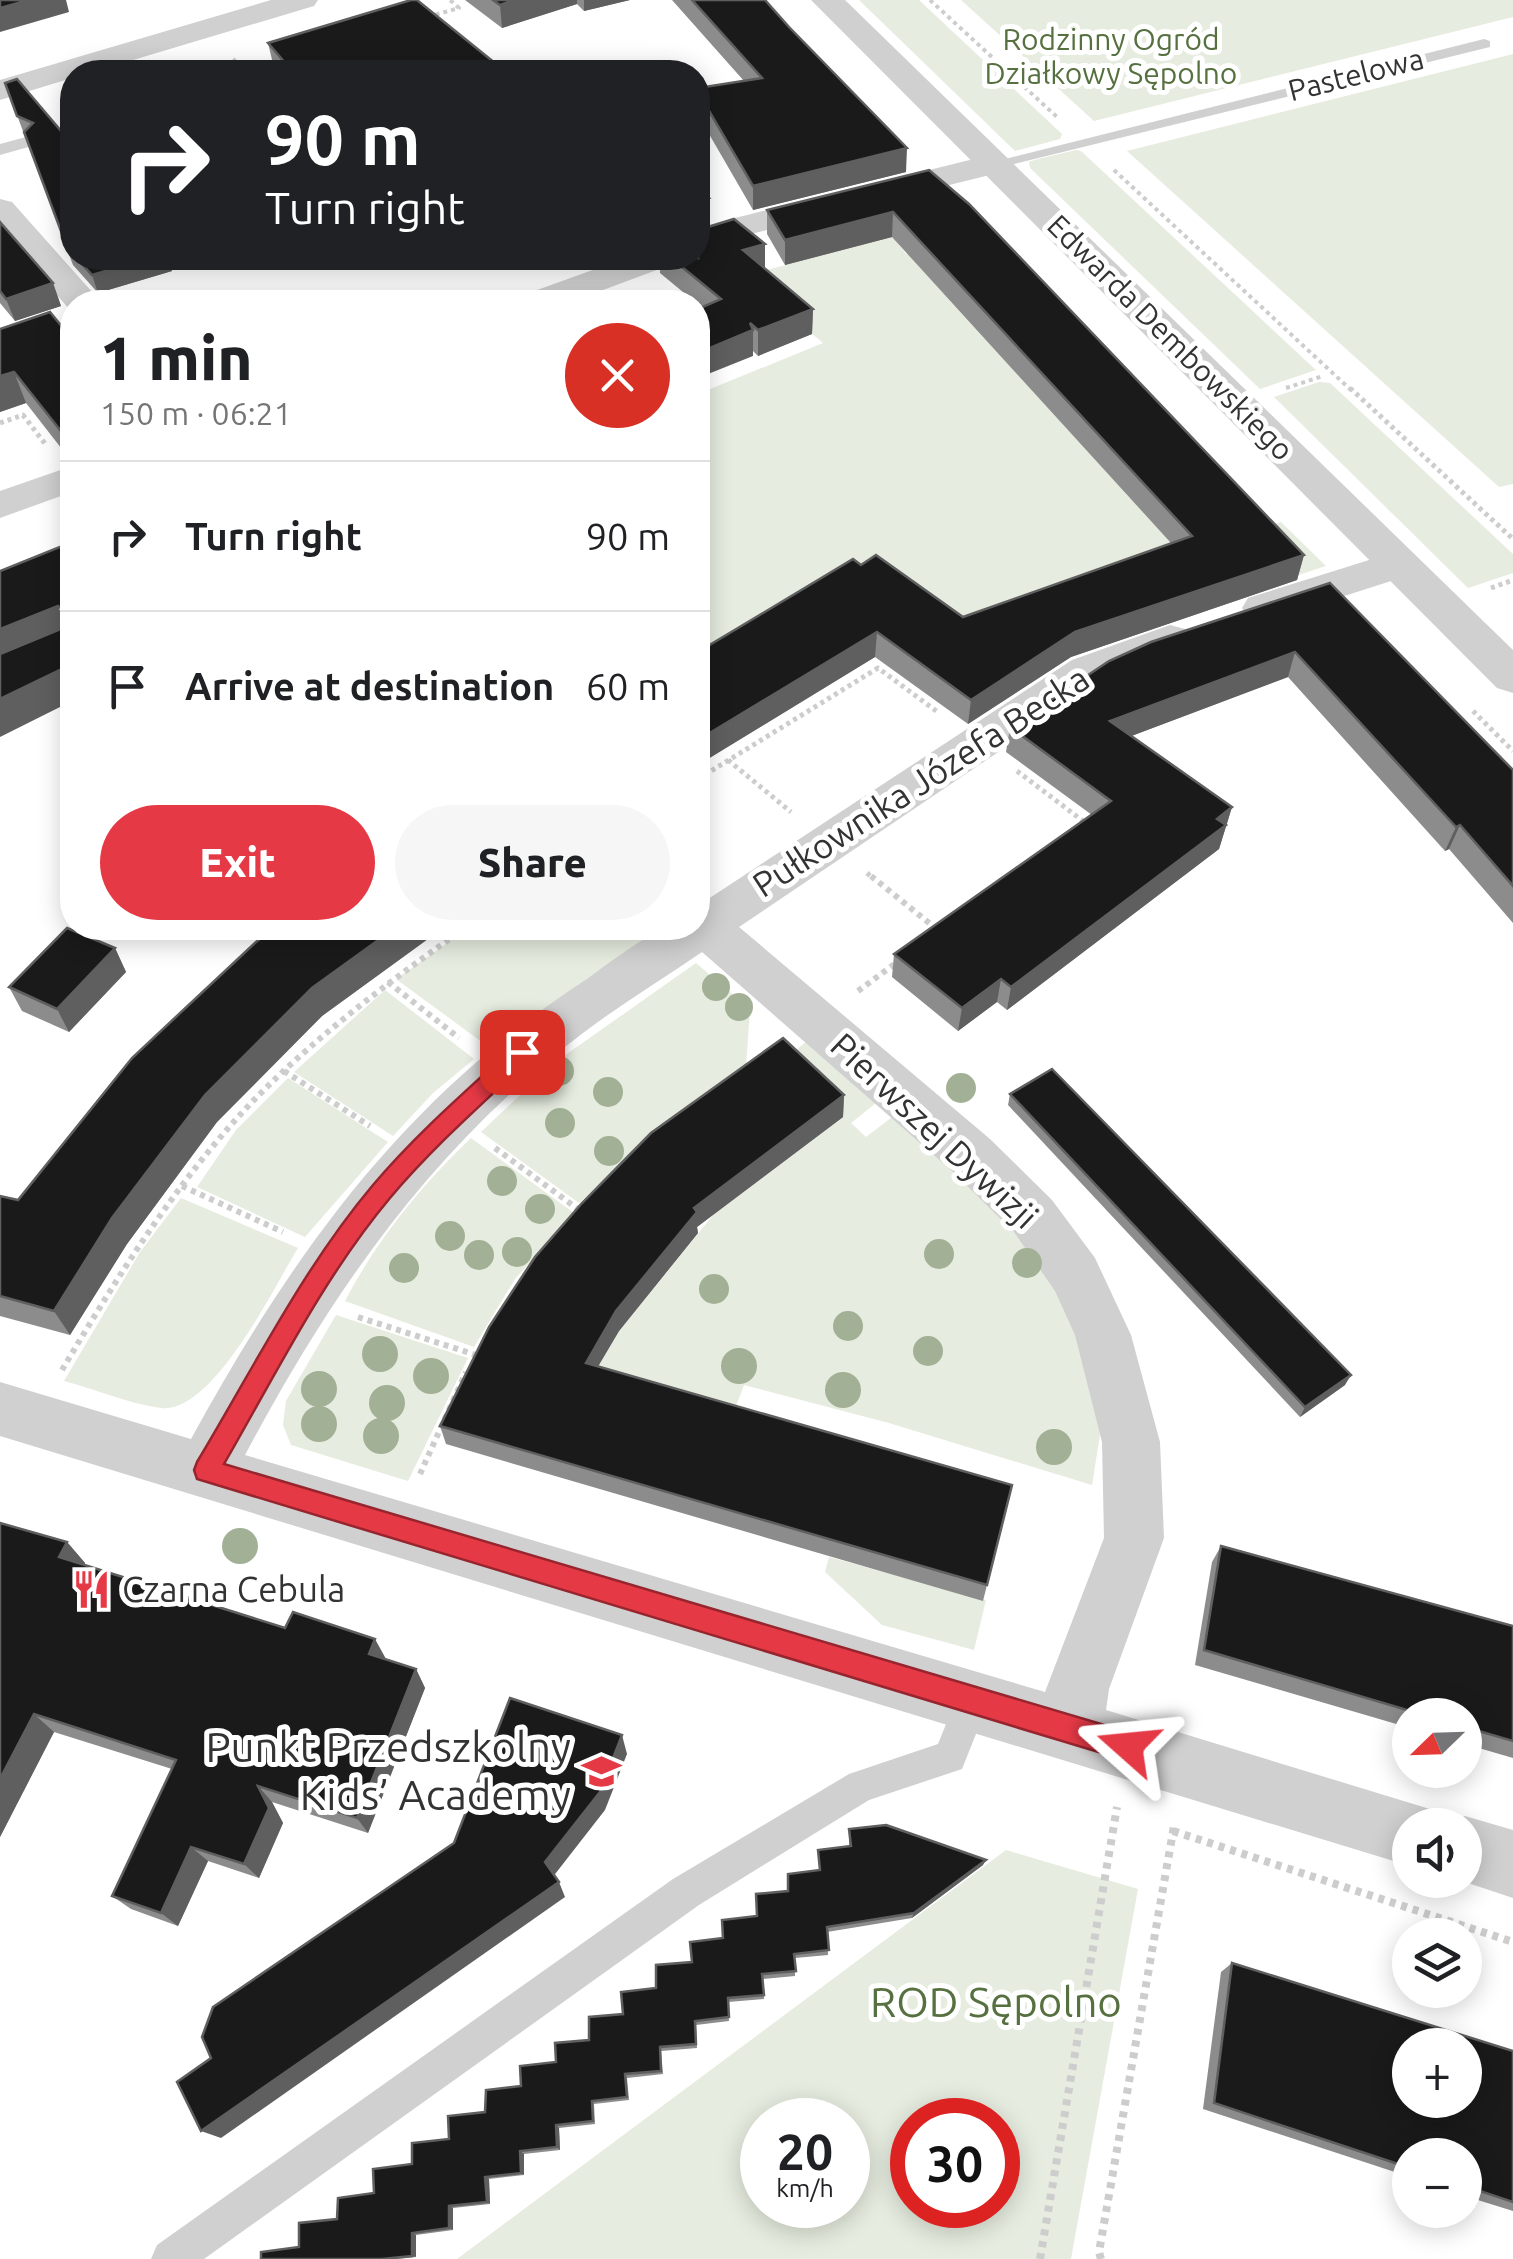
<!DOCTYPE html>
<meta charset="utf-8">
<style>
:root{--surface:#fff;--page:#f6f6f6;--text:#202124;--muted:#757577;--line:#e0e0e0;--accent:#e63946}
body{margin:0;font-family:Ubuntu,sans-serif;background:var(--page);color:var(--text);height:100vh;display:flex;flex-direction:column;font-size:38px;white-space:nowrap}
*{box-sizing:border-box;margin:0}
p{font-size:32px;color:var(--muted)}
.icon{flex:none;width:55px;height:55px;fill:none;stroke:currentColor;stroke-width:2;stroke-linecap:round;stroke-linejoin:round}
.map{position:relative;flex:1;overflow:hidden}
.sheet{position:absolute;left:60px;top:290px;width:650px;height:650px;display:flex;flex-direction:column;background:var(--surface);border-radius:40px;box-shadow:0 5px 25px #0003}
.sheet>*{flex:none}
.top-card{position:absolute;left:60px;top:60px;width:650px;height:210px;border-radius:40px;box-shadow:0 5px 25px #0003;background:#202124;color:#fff;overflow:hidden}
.needle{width:65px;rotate:247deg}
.controls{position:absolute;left:1392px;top:1698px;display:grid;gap:20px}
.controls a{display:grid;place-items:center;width:90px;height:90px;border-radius:50%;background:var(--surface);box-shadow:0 5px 25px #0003;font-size:50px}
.speed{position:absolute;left:740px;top:2098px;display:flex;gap:20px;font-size:50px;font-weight:700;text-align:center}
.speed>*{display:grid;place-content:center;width:130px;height:130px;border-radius:50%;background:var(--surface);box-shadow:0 5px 25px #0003;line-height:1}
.speed small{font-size:25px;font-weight:400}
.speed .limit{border:15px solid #d22;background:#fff;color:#111}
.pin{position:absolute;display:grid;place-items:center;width:85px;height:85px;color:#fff;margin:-42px;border-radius:20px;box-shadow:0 5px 15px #0006}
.me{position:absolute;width:110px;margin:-55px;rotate:288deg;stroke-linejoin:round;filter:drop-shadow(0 0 8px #0008)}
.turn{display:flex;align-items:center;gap:35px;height:210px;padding:0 40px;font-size:45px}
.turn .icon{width:130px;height:130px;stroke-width:2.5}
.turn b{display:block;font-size:70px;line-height:85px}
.round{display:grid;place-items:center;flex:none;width:105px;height:105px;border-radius:52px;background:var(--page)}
.overview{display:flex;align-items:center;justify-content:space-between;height:170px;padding:0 40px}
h1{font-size:60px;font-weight:800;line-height:75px}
.primary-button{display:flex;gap:20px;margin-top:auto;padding:20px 40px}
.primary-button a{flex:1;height:115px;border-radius:60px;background:var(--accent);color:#fff;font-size:40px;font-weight:800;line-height:115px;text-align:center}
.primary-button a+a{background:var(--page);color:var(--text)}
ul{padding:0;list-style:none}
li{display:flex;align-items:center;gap:30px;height:150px;padding:0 40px;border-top:2px solid var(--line)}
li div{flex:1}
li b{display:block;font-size:38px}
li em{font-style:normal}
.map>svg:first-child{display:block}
.green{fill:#e6ecdf;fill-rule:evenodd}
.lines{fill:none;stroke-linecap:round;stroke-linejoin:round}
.path-far3{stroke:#cdcdcd;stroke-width:4;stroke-dasharray:4 4;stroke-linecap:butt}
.path-far2{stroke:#cdcdcd;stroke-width:5;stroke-dasharray:4 4;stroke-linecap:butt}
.path-far1{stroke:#cdcdcd;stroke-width:6;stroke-dasharray:5 5;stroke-linecap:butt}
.path{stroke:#cdcdcd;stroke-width:8;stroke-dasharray:6 6;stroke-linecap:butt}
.service{fill:#d0d0d0;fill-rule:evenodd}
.minor{fill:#d0d0d0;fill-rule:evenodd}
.tertiary{fill:#d0d0d0;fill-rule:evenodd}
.tree{fill:#a2b095}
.wall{fill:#8c8c8c}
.shaded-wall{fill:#5f5f5f}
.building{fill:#1a1a1a;stroke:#5f5f5f;stroke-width:2.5;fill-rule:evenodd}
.route{fill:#e63946;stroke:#96252e;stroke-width:2.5}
.labels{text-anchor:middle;stroke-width:10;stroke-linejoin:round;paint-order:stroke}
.far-park-label{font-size:30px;fill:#56703f;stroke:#fff}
.far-street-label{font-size:30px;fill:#333;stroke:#fff}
.street-label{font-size:35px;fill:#333;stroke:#fff}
.poi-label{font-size:35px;fill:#333;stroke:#fff;text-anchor:start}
.near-poi-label{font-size:42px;fill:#333;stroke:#fff;text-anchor:end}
.near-park-label{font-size:42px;fill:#56703f;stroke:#fff}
</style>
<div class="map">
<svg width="1513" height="2259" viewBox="0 0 1513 2259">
<rect width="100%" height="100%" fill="#fff"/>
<g class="green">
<polygon points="859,0 919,0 1062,134 1060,139 1015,151"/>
<polygon points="961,0 1513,0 1513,17 1094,121"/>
<polygon points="1513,54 1513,484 1499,487 1127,151"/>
<polygon points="1076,150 1081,151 1316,370 1260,389 1030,168 1029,162 1034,160"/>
<polygon points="952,190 985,220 894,238 906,254 914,252 1254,531 1281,522 1326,566 1231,597 1137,576 1032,679 879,568 698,675 698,394 823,343 744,276 857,246"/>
<polygon points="1319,382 1330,383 1513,554 1513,573 1468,588 1274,397"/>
<polygon points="469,928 661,928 490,1048 396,979"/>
<polygon points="696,963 750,1009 746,1068 642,1144 579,1203 481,1132 554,1063"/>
<polygon points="385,990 474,1059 433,1093 393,1136 294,1072"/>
<polygon points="811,1038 881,1099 851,1123 866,1137 896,1114 995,1201 1075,1319 1101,1429 1092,1485 889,1423 744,1385 730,1422 589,1382 619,1331 718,1209 783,1060"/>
<polygon points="288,1078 388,1142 305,1237 197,1187 236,1130"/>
<path d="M 471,1138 L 574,1213 L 515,1279 L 474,1347 L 345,1301 C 378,1238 420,1187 471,1138 Z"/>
<path d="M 181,1198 L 298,1248 C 274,1287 213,1414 161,1408 C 129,1404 95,1389 64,1381 L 140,1252 Z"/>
<polygon points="336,1315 468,1358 408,1481 291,1445 283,1425 286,1401"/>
<polygon points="829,1557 986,1600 974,1650 882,1625 825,1572"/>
<path d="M 1006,1850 L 1138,1889 L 1071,2259 L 457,2259 ZM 762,2120 L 848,2120 L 848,2205 L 762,2205 ZM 912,2120 L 998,2120 L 998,2205 L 912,2205 Z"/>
</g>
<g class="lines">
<g class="path-far3">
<polyline points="930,0 1057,117"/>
<polyline points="428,17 459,8 450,0"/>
<polyline points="233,59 247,72"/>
<polyline points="252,72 278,64"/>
<polyline points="1114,170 1352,391"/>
<polyline points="1286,388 1323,376"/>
</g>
<g class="path-far2">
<polyline points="1350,388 1513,539"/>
<polyline points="0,423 23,415 46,445"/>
<polyline points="1491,588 1513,580"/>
<polyline points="1473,711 1513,751"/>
<polyline points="728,760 791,812"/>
<polyline points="1017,771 1087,824"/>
<polyline points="698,779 878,668 939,713"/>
<polyline points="867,873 874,879"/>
</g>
<g class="path-far1">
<polyline points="871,876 939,931"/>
<polyline points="388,982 459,1038"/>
<polyline points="858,991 896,963"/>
<polyline points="284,1071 370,1126"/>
<polyline points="495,1148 582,1212"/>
<polyline points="182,1186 283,1232"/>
<polyline points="358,1317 476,1355"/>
<path d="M 62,1370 C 118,1276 176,1182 252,1102 C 316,1036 390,981 465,928"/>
<polyline points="420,1474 466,1372"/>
</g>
<g class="path">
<polyline points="1173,1831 1513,1942"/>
<polyline points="1040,2259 1117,1807"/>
<polyline points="1101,2259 1099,2252 1174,1826"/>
</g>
<g class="service">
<polygon points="1484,39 1490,41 1490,47 994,169 985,164"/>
<polygon points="26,137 35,142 32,146 0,155 0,144"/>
<polygon points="973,1682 985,1687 990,1699 962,1769 869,1800 699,1905 204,2259 151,2259 157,2245 673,1879 849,1774 938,1744 961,1687"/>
</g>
<g class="minor">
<polygon points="271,0 318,0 314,6 93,72 72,72 72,78 0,100 0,80"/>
<polygon points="994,154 1006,157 1011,164 1006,171 751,234 698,253 698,231 727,220"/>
<polygon points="0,199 12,202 101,302 72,302 70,310 0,230"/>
<polygon points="626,258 676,258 670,265 571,302 521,302 526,294"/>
<polygon points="72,466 72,492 0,518 0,491"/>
<polygon points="1398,551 1413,554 1419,564 1413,574 1263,622 1248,618 1242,608 1248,598"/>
<path d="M 1170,625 L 1185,629 L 1191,639 L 1185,649 L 1102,682 L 739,927 L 990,1139 L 1052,1200 L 1095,1258 L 1131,1335 L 1160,1442 L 1164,1538 L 1109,1689 L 1106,1710 L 1433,1810 L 1440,1825 L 1410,1825 L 1410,1866 L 0,1436 L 0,1382 L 191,1439 C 293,1253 403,1099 584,981 C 601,969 650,931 667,928 C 676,926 688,928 698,928 L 698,902 L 702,903 L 1072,660 ZM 702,952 L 952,1171 L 1014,1232 L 1055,1291 L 1075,1335 L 1102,1442 L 1104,1538 L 1045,1692 L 245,1455 C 333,1290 432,1147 583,1033 C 621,1004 663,979 702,952 Z"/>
<polygon points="1465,1816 1513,1830 1513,1898 1459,1880 1465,1880 1465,1825 1442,1825"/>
</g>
<polygon class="tertiary" points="811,0 845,0 1513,650 1513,693 1497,688"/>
</g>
<g class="tree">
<circle cx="716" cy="987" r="14"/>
<circle cx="739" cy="1007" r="14"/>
<circle cx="559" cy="1071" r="15"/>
<circle cx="961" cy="1088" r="15"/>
<circle cx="608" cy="1092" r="15"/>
<circle cx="560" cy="1123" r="15"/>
<circle cx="609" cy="1151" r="15"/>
<circle cx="502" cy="1181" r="15"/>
<circle cx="540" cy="1209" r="15"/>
<circle cx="450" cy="1236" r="15"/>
<circle cx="517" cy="1252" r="15"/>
<circle cx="939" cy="1254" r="15"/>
<circle cx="479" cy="1255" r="15"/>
<circle cx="1027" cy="1263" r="15"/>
<circle cx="404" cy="1268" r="15"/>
<circle cx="714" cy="1289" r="15"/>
<circle cx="848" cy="1326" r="15"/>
<circle cx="928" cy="1351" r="15"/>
<circle cx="380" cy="1354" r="18"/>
<circle cx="739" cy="1366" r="18"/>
<circle cx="431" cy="1376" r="18"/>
<circle cx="319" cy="1389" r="18"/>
<circle cx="843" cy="1390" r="18"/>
<circle cx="387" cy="1403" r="18"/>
<circle cx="319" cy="1424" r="18"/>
<circle cx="381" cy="1436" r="18"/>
<circle cx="1054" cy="1447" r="18"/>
<circle cx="240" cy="1546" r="18"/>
</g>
<g class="wall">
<polygon points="465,0 630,0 584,11 577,4 502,28"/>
<polygon points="672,0 765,0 906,172 753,210 698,115 698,88 744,81"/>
<polygon points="268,43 506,72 277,72 274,68"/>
<polygon points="5,83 72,144 72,258 168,258 172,271 98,293 73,265"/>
<polygon points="929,170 1304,555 1297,580 1071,657 968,724 875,657 698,765 698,652 861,565 963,617 1171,543 892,237 785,265 767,234 767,210"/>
<polygon points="0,222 53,283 61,306 15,321 0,303"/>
<polygon points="660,258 698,258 765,269 813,309 812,334 758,356 753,351 753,356 698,302 695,302 660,273"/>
<polygon points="0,329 72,339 72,462 26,403 0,412"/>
<polygon points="1330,583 1513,770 1513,923 1449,849 1445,851 1288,677 1131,736 1232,807 1219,849 1007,1010 997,1002 958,1031 892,977 894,954 1092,815 1006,752 1010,727"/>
<polygon points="274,928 443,928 322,1016 217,1122 127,1244 70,1335 0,1316 0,1196 18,1200"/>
<polygon points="115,948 126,972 69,1032 22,1011 9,987"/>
<polygon points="1010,1094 1345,1385 1300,1417 1008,1105"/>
<polygon points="844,1095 843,1117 697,1227 698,1233 619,1331 598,1366 987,1585 983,1601 446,1444 440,1426"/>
<polygon points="0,1523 67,1542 85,1563 84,1565 416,1669 425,1688 368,1833 272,1802 283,1823 259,1878 208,1861 178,1926 131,1909 112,1896 172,1769 54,1732 0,1837"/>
<polygon points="1221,1546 1513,1626 1513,1758 1465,1744 1465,1715 1410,1715 1410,1728 1195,1665 1212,1562"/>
<polygon points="849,1829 983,1865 912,1918 827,1932 828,1955 795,1958 795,1976 763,1979 764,1999 728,2002 729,2021 696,2025 697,2048 661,2051 663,2074 627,2078 629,2100 594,2104 595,2124 559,2128 560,2150 524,2154 524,2175 489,2179 490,2204 453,2208 453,2230 416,2235 416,2257 397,2259 261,2259 299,2247 521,2086 589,2040 723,1938 757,1916 819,1870 818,1850 849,1847"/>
<polygon points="1232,1963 1513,2051 1513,2211 1465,2196 1465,2155 1410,2155 1410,2177 1203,2109 1221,1972"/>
</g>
<g class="shaded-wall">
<polygon points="29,0 66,0 69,12 0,32 0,8"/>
<polygon points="515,0 577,0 577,4 502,28 500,5"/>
<polygon points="584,0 630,0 584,11"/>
<polygon points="907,148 906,172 753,210 753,186"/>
<polygon points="709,198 709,223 698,228 698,202"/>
<polygon points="893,212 892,237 785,265 785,240"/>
<polygon points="765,244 765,270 743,250"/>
<polygon points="151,258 168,258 172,271 98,293 92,275"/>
<polygon points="53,283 61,306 15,321 6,299"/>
<polygon points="813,309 812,334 758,356 758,330"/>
<polygon points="753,330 753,356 698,378 698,353"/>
<polygon points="14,372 26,403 0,412 0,376"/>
<polygon points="1304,555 1297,580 1071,657 968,724 971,700 1075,632"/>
<polygon points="58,606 71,638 0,666 0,629"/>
<polygon points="877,632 875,657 698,765 698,740"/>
<polygon points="1295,652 1288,677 1105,746 1110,721"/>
<polygon points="72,664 72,701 0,737 0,699"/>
<polygon points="1232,807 1219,849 1007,1010 1011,987"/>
<polygon points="1460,825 1449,849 1445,851 1456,827"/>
<polygon points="395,928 443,928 322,1016 217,1122 127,1244 70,1335 54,1311 112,1218 205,1095 312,988"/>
<polygon points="115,948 126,972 69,1032 57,1009"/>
<polygon points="1001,979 997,1002 958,1031 962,1008"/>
<polygon points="844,1095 843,1117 697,1227 698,1233 619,1331 589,1382 586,1363 616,1311 694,1208"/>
<polygon points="1351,1375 1345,1385 1300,1417 1305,1407"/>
<polygon points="67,1542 85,1563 78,1578 59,1557"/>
<polygon points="375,1639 386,1659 369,1654"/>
<polygon points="416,1669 425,1688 368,1833 357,1818"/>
<polygon points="34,1714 54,1732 0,1837 0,1779"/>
<polygon points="622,1735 627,1754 605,1810 552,1878 545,1862"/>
<polygon points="258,1786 272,1802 283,1823 259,1878 244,1864"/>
<polygon points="191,1847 208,1861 178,1926 161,1913"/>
<polygon points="986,1860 983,1865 912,1918 914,1913"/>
<polygon points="559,1882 565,1897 221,2138 201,2131"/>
<polygon points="556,2125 559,2128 560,2150 557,2147"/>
<polygon points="520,2151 524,2154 524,2175 521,2173"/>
<polygon points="485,2177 489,2179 490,2204 487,2202"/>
<polygon points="449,2206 453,2208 453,2230 449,2228"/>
<polygon points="412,2233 416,2235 416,2257 412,2256"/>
</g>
<g class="building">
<polygon points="0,0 29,0 0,8"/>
<polygon points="411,0 417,0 506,72 293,72 268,43"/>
<polygon points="493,0 515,0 500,5"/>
<polygon points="692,0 765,0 789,27 907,148 753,186 698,92 698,88 762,78"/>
<polygon points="17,79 72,144 72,253 67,247 24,132 33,123 17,116 5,83"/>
<polygon points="929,170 969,204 1304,555 1075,632 971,700 877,632 698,740 698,652 853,559 861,565 876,555 963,617 1192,536 893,212 785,240 767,210"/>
<polygon points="698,189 709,198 698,202"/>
<polygon points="734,219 765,244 743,250 813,309 758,330 750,323 753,330 698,353 698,309 721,299 671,258 698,258 698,230"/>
<polygon points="0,222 53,283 6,299 0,291"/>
<polygon points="77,258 151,258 92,275"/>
<polygon points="50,312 72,339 72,445 14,372 0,376 0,329"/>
<polygon points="72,542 72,664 0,699 0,654 61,629 63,610 58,606 0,629 0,571"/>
<polygon points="1330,583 1513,770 1513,886 1460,825 1456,827 1295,652 1110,721 1232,807 1217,819 1226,825 1011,987 1001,979 962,1008 894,954 1111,801 1010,727 1109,661 1151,642"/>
<polygon points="67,928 115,948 57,1009 9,987"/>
<polygon points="274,928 395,928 312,988 205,1095 112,1218 54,1311 0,1296 0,1196 18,1200 132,1058 256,942"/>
<polygon points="783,1038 844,1095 694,1208 697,1212 616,1311 586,1363 1012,1485 987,1585 440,1426 489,1327 535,1257 582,1203 651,1133"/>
<polygon points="1052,1069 1351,1375 1305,1407 1010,1094"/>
<polygon points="0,1523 67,1542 59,1557 285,1628 293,1612 375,1639 369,1654 416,1669 357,1818 258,1786 269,1808 244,1864 191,1847 161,1913 112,1896 176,1760 34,1714 0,1779"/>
<polygon points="1221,1546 1513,1626 1513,1741 1465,1727 1465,1715 1424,1715 1204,1650"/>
<polygon points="510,1698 622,1735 600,1792 545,1862 559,1882 201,2131 177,2082 211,2058 202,2037 213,2007 454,1843"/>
<polygon points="886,1825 986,1860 914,1913 827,1927 829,1950 794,1954 796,1971 762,1974 764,1995 728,1998 729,2017 695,2021 696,2044 660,2047 661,2071 625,2074 627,2097 592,2101 593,2121 556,2125 557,2147 520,2151 521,2173 485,2177 487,2202 449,2206 449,2228 412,2233 412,2256 382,2259 261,2259 261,2252 299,2247 299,2223 337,2219 338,2198 374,2193 373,2169 412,2164 412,2143 449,2139 448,2116 485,2112 486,2090 521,2086 520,2066 556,2062 555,2043 589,2040 589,2017 623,2014 621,1992 656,1988 656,1965 692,1962 690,1942 723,1938 722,1920 757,1916 756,1894 788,1891 788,1874 820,1870 818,1850 851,1846 849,1829"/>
<path d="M 1232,1963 L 1513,2051 L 1513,2202 L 1465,2186 L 1465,2155 L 1410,2155 L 1410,2168 L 1214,2103 ZM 1410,2045 L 1465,2045 L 1465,2100 L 1410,2100 Z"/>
</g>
<path class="route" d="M 522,1043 L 534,1052 L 530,1059 C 482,1104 432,1148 390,1198 C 323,1278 276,1374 224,1464 L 1128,1732 L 1138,1737 L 1142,1746 L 1138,1756 L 1128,1761 L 197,1479 L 194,1470 L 197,1462 C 253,1369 303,1268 373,1185 C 416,1134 466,1091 515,1046 Z"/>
<defs>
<symbol id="restaurant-bare" viewBox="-9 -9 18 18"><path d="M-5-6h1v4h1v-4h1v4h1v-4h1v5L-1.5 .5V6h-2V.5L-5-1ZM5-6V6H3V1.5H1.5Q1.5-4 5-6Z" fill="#e63946" stroke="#fff" stroke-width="2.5" paint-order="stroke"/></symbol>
<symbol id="school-bare" viewBox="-9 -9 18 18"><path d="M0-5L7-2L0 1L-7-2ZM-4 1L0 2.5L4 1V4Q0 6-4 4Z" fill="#e63946" stroke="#fff" stroke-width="2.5" paint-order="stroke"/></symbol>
</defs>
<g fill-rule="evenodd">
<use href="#restaurant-bare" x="64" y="1562" width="55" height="55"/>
<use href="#school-bare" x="574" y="1744" width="55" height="55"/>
</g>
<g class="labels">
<g class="far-park-label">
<text x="1111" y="50">Rodzinny Ogród<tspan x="1111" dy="34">Działkowy Sępolno</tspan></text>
</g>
<g class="far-street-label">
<text transform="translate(1356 75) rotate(-14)" y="10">Pastelowa</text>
<text transform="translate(1170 338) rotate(45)" y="10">Edwarda Dembowskiego</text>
</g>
<g class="street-label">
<text transform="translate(921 782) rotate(-33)" y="12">Pułkownika Józefa Becka</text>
<text transform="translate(934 1131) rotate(43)" y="12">Pierwszej Dywizji</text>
</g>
<g class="poi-label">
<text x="122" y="1602">Czarna Cebula</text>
</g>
<g class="near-poi-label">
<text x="571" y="1762">Punkt Przedszkolny<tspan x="571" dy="48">Kids’ Academy</tspan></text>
</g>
<g class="near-park-label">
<text x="996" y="2017">ROD Sępolno</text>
</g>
</g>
</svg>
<div class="controls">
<a><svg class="needle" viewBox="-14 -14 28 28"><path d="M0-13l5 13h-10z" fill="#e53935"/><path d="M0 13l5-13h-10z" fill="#757577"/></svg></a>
<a><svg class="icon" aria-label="sound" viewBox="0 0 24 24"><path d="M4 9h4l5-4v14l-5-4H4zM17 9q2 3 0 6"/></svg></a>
<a><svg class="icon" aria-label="layers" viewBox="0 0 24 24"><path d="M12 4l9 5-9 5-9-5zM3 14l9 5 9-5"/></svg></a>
<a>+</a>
<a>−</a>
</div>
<div class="speed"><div>20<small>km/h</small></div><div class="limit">30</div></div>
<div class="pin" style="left:522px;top:1052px;background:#d93025"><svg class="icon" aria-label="arrive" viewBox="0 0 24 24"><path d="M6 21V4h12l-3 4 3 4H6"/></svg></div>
<svg class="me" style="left:1128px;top:1746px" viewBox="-20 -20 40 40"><path d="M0-17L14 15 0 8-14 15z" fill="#e63946" stroke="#fff" stroke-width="4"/></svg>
<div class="top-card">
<div class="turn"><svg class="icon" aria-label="right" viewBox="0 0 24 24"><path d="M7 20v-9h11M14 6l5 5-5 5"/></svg><div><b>90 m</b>Turn right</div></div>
</div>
<section class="sheet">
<div class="overview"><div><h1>1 min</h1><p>150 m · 06:21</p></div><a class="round" style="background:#d93025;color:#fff"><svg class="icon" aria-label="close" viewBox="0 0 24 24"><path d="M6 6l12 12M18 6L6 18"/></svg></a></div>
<ul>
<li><svg class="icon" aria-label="right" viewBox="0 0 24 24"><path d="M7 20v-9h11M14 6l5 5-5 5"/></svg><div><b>Turn right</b></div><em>90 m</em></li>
<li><svg class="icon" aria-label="arrive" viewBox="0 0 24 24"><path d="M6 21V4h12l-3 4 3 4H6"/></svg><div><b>Arrive at destination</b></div><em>60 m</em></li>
</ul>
<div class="primary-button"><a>Exit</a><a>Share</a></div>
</section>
</div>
